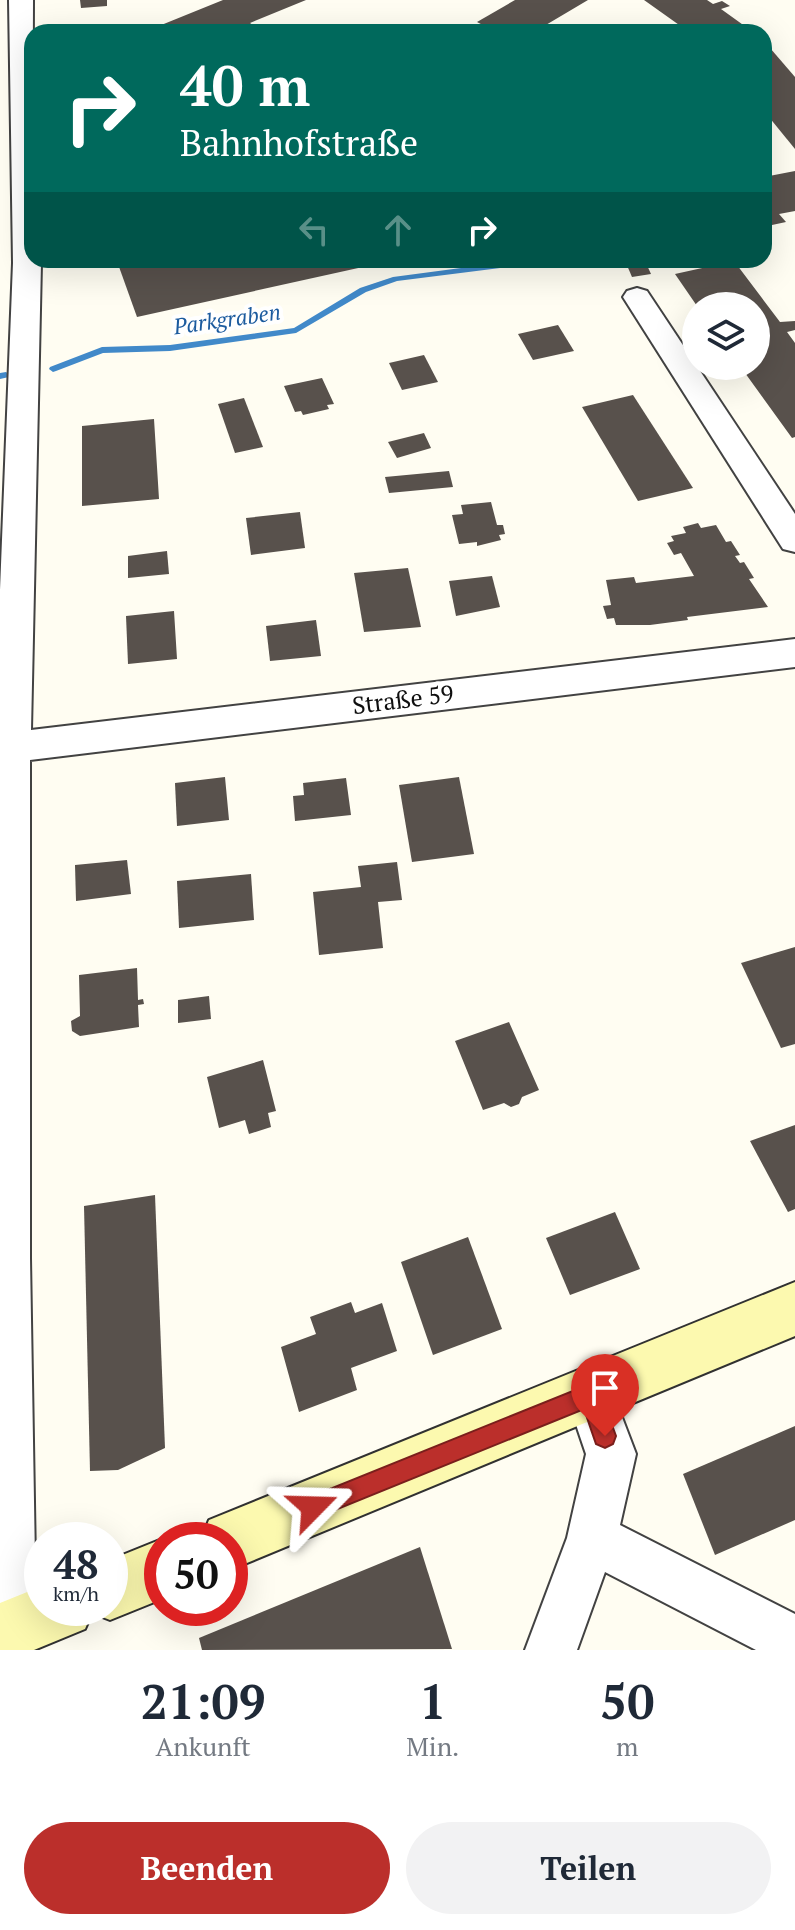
<!DOCTYPE html>
<html lang="de">
<meta charset="utf-8">
<style>
:root{--surface:#fff;--page:#f2f2f3;--text:#1f2937;--muted:#747a83;--accent:#bb2f2b}
body{margin:0;font-family:"PT Serif",serif;background:var(--page);color:var(--text);height:100vh;display:flex;flex-direction:column;font-size:30px;white-space:nowrap}
*{box-sizing:border-box;margin:0}
p{font-size:26px;color:var(--muted)}
.icon{flex:none;width:44px;height:44px;fill:none;stroke:currentColor;stroke-width:2;stroke-linecap:round;stroke-linejoin:round}
.map{position:relative;height:1650px;overflow:hidden}
.panel{display:flex;flex-direction:column;background:var(--surface);flex:1}
.panel>*{flex:none}
.top-card{position:absolute;left:24px;top:24px;width:748px;height:244px;border-radius:24px;box-shadow:0 8px 32px #0002;background:#00695c;color:#fff;overflow:hidden}
.tools{position:absolute;left:682px;top:292px;display:grid;gap:16px}
.tools a{display:grid;place-items:center;width:88px;height:88px;border-radius:50%;background:var(--surface);box-shadow:0 8px 32px #0002;font-size:40px}
.speed{position:absolute;left:24px;top:1522px;display:flex;gap:16px;font-size:40px;font-weight:700;text-align:center}
.speed>*{display:grid;place-content:center;width:104px;height:104px;border-radius:50%;background:var(--surface);box-shadow:0 8px 32px #0002;line-height:1}
.speed small{font-size:20px;font-weight:400}
.speed .limit{border:12px solid #d22;background:#fff;color:#111}
.pin{position:absolute;display:grid;place-items:center;width:68px;height:68px;color:#fff;margin:-82px -34px;border-radius:50% 50% 50% 0;rotate:-45deg;box-shadow:0 0 8px #0007}
.pin .icon{rotate:45deg}
.me{position:absolute;width:88px;margin:-44px;rotate:68deg;stroke-linejoin:round;filter:drop-shadow(0 0 6px #0008)}
.turn{display:flex;align-items:center;gap:28px;height:168px;padding:0 24px;font-size:36px}
.turn .icon{width:104px;height:104px;stroke-width:2.5}
.turn b{display:block;font-size:56px;line-height:68px}
.lanes{display:flex;align-items:center;height:76px;padding:0 24px;background:#0003;justify-content:center;gap:40px;direction:ltr}
.lanes .off{opacity:.35}
.eta{display:flex;justify-content:space-evenly;align-items:center;height:136px;text-align:center}
.eta b{font-size:48px;font-weight:700;line-height:56px}
.button{display:flex;gap:16px;margin-top:auto;padding:16px 24px}
.button a{flex:1;height:92px;border-radius:48px;background:var(--accent);color:#fff;font-size:32px;font-weight:700;line-height:92px;text-align:center}
.button a+a{background:var(--page);color:var(--text)}
.map>svg:first-child{display:block}
.lines{fill:none;stroke-linecap:round;stroke-linejoin:round}
.stream{fill:#4189c9;fill-rule:evenodd}
.building{fill:#58514c}
.minor-casing{stroke:#424242;stroke-width:4}
.secondary-casing{stroke:#313131;stroke-width:4}
.minor{fill:#fff;fill-rule:evenodd}
.secondary{fill:#fcf9af;fill-rule:evenodd}
.route{fill:#bb2f2b;stroke:#7a1f1c;stroke-width:2}
.labels{text-anchor:middle;stroke-width:8;stroke-linejoin:round;paint-order:stroke}
.far-water-label{font-size:22px;font-style:italic;fill:#1c5b9e;stroke:#fff}
.street-label{font-size:24px;fill:#0f0f0f;stroke:#fff}
</style>
<div class="map">
<svg width="795" height="1650" viewBox="0 0 795 1650">
<rect width="100%" height="100%" fill="#fffdf2"/>
<g class="lines">
<g class="stream">
<polygon points="521,260 544,260 540,263 397,281 366,292 296,333 170,351 103,353 56,371 53,372 49,369 50,367 102,347 170,345 294,328 360,288 393,277"/>
<polygon points="6,372 10,375 9,377 0,379 0,373"/>
</g>
</g>
<g class="building">
<polygon points="80,0 107,0 107,6 81,8"/>
<polygon points="223,0 306,0 250,23 258,29 249,32 240,28 230,32 144,32"/>
<polygon points="515,0 588,0 534,32 496,32 477,22"/>
<polygon points="644,0 707,0 713,4 722,1 730,6 721,9 753,32 689,32"/>
<polygon points="764,41 795,77 795,149 764,111"/>
<polygon points="795,171 795,211 779,214 786,222 772,225 764,217 764,177"/>
<polygon points="137,260 390,260 390,261 137,317 118,264"/>
<polygon points="645,261 651,274 632,277 626,263"/>
<polygon points="734,261 780,322 795,321 795,330 787,332 795,343 795,437 792,438 740,366 756,366 756,306 697,306 675,274"/>
<polygon points="558,325 574,351 533,360 518,334"/>
<polygon points="424,355 438,382 402,390 389,363"/>
<polygon points="322,378 334,404 327,405 329,409 303,415 301,411 295,412 284,386"/>
<polygon points="633,395 693,488 638,501 582,407"/>
<polygon points="244,398 263,447 235,453 218,404"/>
<polygon points="154,419 159,499 82,506 82,426"/>
<polygon points="424,433 431,448 397,458 388,442"/>
<polygon points="449,471 453,487 389,493 385,477"/>
<polygon points="491,502 497,525 503,525 505,534 499,535 501,540 477,546 477,542 459,544 452,515 463,514 461,505"/>
<polygon points="300,512 305,548 251,555 246,518"/>
<polygon points="698,523 701,528 716,525 726,542 731,541 740,555 735,556 740,563 744,562 754,578 749,579 768,607 687,617 688,620 650,625 616,625 614,618 607,619 603,606 611,605 606,580 634,577 636,583 694,576 681,553 674,555 667,543 674,541 671,536 686,533 683,527"/>
<polygon points="167,551 169,574 128,578 128,556"/>
<polygon points="408,568 421,627 364,632 354,573"/>
<polygon points="492,576 500,607 456,616 449,581"/>
<polygon points="174,611 177,659 128,664 126,616"/>
<polygon points="316,620 321,656 270,661 266,626"/>
<polygon points="225,777 229,820 177,826 175,783"/>
<polygon points="459,777 474,854 412,862 399,785"/>
<polygon points="346,778 351,815 295,821 293,796 304,795 303,783"/>
<polygon points="127,860 131,894 76,901 75,865"/>
<polygon points="397,862 402,900 378,902 383,948 319,955 313,892 361,887 358,866"/>
<polygon points="251,874 254,920 179,928 177,881"/>
<polygon points="795,947 795,1044 781,1048 741,963"/>
<polygon points="137,968 138,1000 143,999 144,1004 138,1005 139,1027 80,1036 72,1031 71,1021 80,1016 79,975"/>
<polygon points="209,996 211,1019 178,1023 178,1000"/>
<polygon points="509,1022 539,1090 522,1097 519,1104 511,1107 504,1103 483,1110 455,1041"/>
<polygon points="263,1060 276,1111 268,1113 271,1127 249,1134 245,1120 219,1128 207,1077"/>
<polygon points="795,1125 795,1209 788,1212 750,1141"/>
<polygon points="155,1195 165,1448 118,1470 90,1471 84,1206"/>
<polygon points="615,1212 640,1269 570,1295 546,1238"/>
<polygon points="468,1237 502,1329 433,1355 401,1262"/>
<polygon points="351,1302 355,1313 382,1303 397,1351 351,1368 357,1390 299,1412 281,1347 316,1334 310,1317"/>
<polygon points="795,1426 795,1520 715,1555 683,1474"/>
<polygon points="420,1547 452,1649 202,1650 199,1638"/>
</g>
<g class="lines">
<defs>
<g id="minor">
<polygon points="9,0 33,0 32,260 41,260 41,263 31,730 795,639 795,667 30,760 30,1258 35,1562 43,1627 36,1646 25,1650 0,1646 0,590 13,263"/>
<polygon points="637,288 647,291 795,514 795,552 783,549 623,297 627,291"/>
<polygon points="590,1371 607,1378 636,1454 620,1525 795,1614 795,1650 756,1650 605,1572 577,1650 525,1650 567,1538 586,1454 566,1395 573,1378"/>
</g>
<g id="secondary">
<polygon points="795,1282 795,1336 230,1570 230,1540 201,1540 209,1520"/>
<polygon points="162,1539 162,1599 110,1620 92,1613 85,1629 34,1650 0,1650 0,1603 42,1586 42,1608 110,1608 110,1560"/>
</g>
</defs>
<use href="#minor" class="minor-casing"/>
<use href="#secondary" class="secondary-casing"/>
<use href="#minor" class="minor"/>
<use href="#secondary" class="secondary"/>
</g>
<polygon class="route" points="590,1384 598,1387 616,1436 613,1444 605,1448 596,1444 584,1409 313,1519 305,1516 301,1507 305,1499"/>
<g class="labels">
<g class="far-water-label">
<text transform="translate(227 319) rotate(-8)" y="8">Parkgraben</text>
</g>
<g class="street-label">
<text transform="translate(403 700) rotate(-7)" y="8">Straße 59</text>
</g>
</g>
</svg>
<div class="tools">
<a><svg class="icon" aria-label="layers" viewBox="0 0 24 24"><path d="M12 4l9 5-9 5-9-5zM3 14l9 5 9-5"/></svg></a>
</div>
<div class="speed"><div>48<small>km/h</small></div><div class="limit">50</div></div>
<div class="pin" style="left:605px;top:1436px;background:#d93025"><svg class="icon" aria-label="arrive" viewBox="0 0 24 24"><path d="M6 21V4h12l-3 4 3 4H6"/></svg></div>
<svg class="me" style="left:313px;top:1507px" viewBox="-20 -20 40 40"><path d="M0-17L14 15 0 8-14 15z" fill="#bb2f2b" stroke="#fff" stroke-width="4"/></svg>
<div class="top-card">
<div class="turn"><svg class="icon" aria-label="right" viewBox="0 0 24 24"><path d="M7 20v-9h11M14 6l5 5-5 5"/></svg><div><b>40 m</b>Bahnhofstraße</div></div>
<div class="lanes"><svg class="icon off" aria-label="left" viewBox="0 0 24 24"><path d="M17 20v-9H6M10 6l-5 5 5 5"/></svg><svg class="icon off" aria-label="ahead" viewBox="0 0 24 24"><path d="M12 20V5M6 11l6-6 6 6"/></svg><svg class="icon" aria-label="right" viewBox="0 0 24 24"><path d="M7 20v-9h11M14 6l5 5-5 5"/></svg></div>
</div>
</div>
<section class="panel">
<div class="eta">
<div><b>21:09</b><p>Ankunft</p></div>
<div><b>1</b><p>Min.</p></div>
<div><b>50</b><p>m</p></div>
</div>
<div class="button"><a>Beenden</a><a>Teilen</a></div>
</section>
